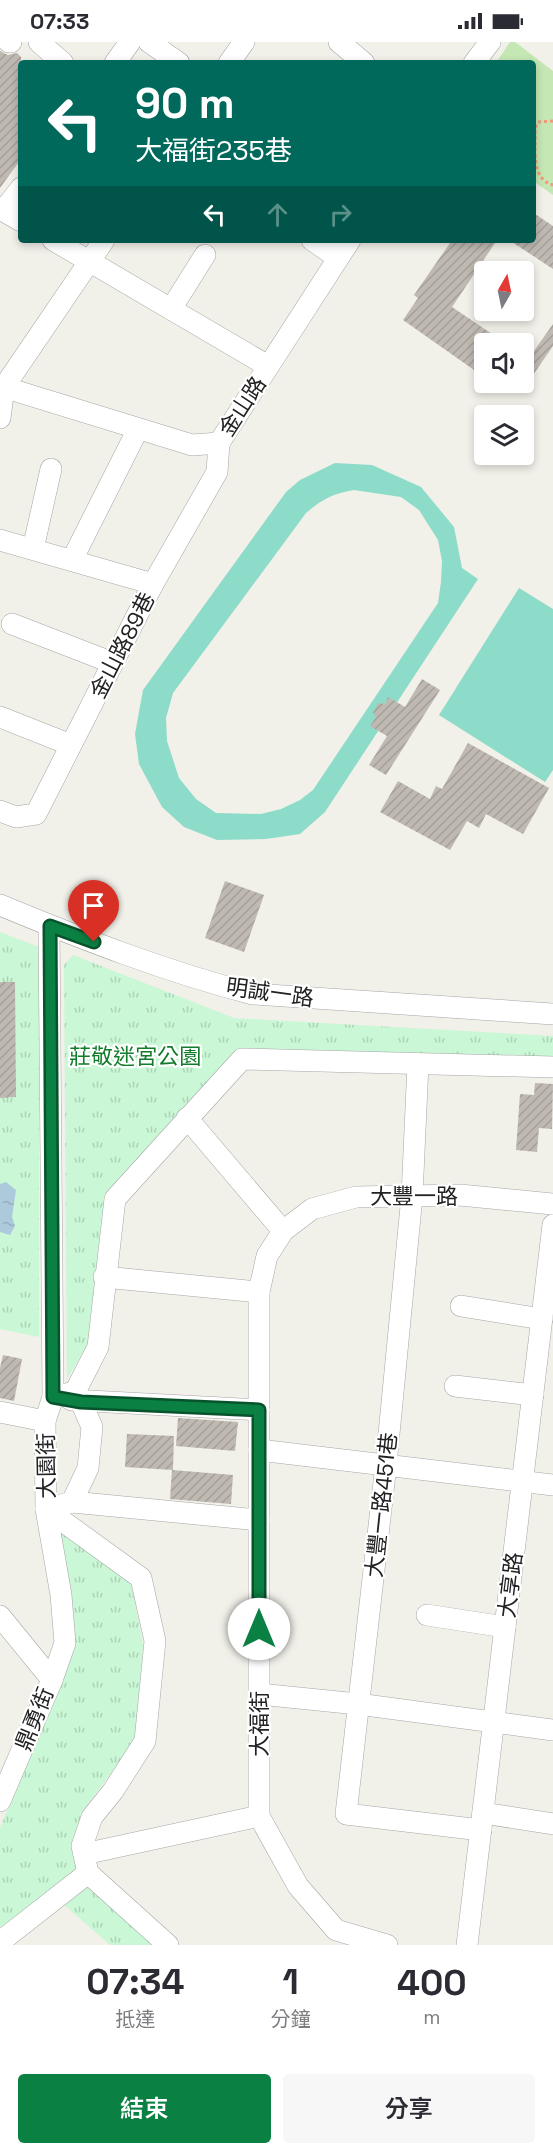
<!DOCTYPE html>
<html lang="zh-TW">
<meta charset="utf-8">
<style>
:root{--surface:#fff;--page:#f7f7f7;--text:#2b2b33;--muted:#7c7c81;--accent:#0b8043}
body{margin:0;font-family:"Space Grotesk","Noto Sans TC",sans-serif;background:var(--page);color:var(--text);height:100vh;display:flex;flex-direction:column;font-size:22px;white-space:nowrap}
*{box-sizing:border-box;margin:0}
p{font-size:20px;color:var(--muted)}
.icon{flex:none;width:33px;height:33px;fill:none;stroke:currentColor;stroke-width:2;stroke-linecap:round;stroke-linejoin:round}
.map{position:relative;height:1903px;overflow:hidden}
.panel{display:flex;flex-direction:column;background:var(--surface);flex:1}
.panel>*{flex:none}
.top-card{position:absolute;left:18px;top:18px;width:518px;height:183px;border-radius:6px;box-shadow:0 3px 9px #0003;background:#00695c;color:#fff;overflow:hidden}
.needle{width:39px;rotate:9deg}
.buttons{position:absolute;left:474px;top:219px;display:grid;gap:12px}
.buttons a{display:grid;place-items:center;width:60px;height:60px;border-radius:6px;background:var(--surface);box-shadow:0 3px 9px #0003;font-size:30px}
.pin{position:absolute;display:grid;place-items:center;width:51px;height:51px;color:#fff;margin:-62px -26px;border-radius:50% 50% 50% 0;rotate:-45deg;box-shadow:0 0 6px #0007}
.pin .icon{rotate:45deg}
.me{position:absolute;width:66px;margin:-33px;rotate:0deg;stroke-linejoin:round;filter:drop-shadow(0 0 4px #0008)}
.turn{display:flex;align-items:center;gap:21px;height:126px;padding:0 18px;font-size:27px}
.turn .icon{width:78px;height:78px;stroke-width:2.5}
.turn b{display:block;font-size:42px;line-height:51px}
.lanes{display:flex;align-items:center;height:57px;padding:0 18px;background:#0003;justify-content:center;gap:30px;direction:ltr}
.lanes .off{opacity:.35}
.eta{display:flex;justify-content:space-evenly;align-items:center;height:102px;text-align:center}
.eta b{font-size:36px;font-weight:600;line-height:42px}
.action{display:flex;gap:12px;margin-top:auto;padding:12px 18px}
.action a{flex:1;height:69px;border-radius:6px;background:var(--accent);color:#fff;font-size:24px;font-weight:600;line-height:69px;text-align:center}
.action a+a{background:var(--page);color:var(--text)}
.status{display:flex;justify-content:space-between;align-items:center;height:42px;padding:0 30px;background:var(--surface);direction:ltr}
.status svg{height:16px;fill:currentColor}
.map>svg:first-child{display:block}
.grass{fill:#c4e7b3}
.park{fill:url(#park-tufts)}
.pitch{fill:#8ddbc9;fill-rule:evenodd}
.water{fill:url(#water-ripples)}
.building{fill:url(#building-hatch)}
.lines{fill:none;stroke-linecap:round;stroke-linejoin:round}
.minor-casing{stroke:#a6a6a6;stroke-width:22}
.path{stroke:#f29979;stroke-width:3;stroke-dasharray:3 3;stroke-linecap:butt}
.minor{stroke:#fff;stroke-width:21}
.route-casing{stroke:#07532c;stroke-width:15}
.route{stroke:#0b8043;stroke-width:10}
.labels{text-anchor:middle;stroke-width:4.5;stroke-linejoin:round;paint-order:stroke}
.street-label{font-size:22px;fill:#222;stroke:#fff}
.park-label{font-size:22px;fill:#137c2c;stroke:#fff}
</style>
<div class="status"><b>07:33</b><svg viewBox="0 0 49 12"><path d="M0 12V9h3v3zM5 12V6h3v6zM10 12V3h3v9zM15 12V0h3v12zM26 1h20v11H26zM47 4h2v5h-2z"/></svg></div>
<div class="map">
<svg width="553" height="1903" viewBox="0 0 553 1903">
<defs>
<pattern id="park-tufts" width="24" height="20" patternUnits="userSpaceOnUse" patternTransform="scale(1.5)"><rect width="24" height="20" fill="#caf7d5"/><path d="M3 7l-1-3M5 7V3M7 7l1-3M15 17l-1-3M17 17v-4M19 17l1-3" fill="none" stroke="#add3b7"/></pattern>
<pattern id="water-ripples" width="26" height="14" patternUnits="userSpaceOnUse" patternTransform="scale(1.5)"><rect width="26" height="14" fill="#adcadc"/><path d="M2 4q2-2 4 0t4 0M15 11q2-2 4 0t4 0" fill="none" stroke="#95adbc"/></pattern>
<pattern id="building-hatch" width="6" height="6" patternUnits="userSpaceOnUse" patternTransform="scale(1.5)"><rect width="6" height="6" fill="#bfb9b2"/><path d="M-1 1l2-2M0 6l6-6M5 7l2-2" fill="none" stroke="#a49f99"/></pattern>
</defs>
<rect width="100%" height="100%" fill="#f1f0e9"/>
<polygon class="grass" points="510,0 515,0 553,29 553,153 533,139 532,21 496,21"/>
<g class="park">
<polygon points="0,890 39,905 39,1295 0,1287"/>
<polygon points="73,913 234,976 553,994 553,1016 238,1008 108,1150 92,1295 67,1337 64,923"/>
<polygon points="55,1483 131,1540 143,1603 135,1698 83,1769 75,1804 77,1829 3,1887 0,1884 0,1786 74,1607"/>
<polygon points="88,1838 161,1903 110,1903 61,1860"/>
</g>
<g class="pitch">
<path d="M 335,421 L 372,423 L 421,445 L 454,485 L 462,526 L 478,537 L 325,770 L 300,792 L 266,797 L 217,798 L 184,785 L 162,765 L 139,722 L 135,692 L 143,648 L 286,450 L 300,438 ZM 354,448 L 401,455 L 419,468 L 438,498 L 442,519 L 441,540 L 438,561 L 313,748 L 300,758 L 281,767 L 261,772 L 216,771 L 196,757 L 179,736 L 167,699 L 166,676 L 173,651 L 306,471 C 321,458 334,451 354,448 Z"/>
<polygon points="519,546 553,567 553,728 545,740 439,673"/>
</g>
<polygon class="water" points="6,1140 16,1148 12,1175 15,1184 10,1193 0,1190 0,1142"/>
<g class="building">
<polygon points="0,9 8,13 17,11 21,15 21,117 0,146"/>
<polygon points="532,170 553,184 553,227 509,198 532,198"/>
<polygon points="452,198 497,198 452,265 507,302 484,302 484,335 403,278 418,256 414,253"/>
<polygon points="553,282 553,304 524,346 524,312 529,316"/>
<polygon points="422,637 440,648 386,733 369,723 387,694 370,684 376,675 373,671 378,661 385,662 388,655 405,665"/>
<polygon points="468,701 549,746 523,792 486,772 479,786 467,779 450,808 380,770 398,739 430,757 436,744 442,747"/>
<polygon points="225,839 264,853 244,910 205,896"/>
<polygon points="0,940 15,940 16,1055 0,1056"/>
<polygon points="535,1041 553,1042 552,1087 539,1086 537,1110 516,1108 520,1052 534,1053"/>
<polygon points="3,1313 22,1317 14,1359 0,1356 0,1326"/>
<polygon points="178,1376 238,1380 235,1409 176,1404"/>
<polygon points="127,1392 174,1394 173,1428 125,1425"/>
<polygon points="172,1428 233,1433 231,1462 170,1457"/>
</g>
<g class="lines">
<defs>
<g id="minor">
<polyline points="9,0 11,0"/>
<polyline points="39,0 63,21"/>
<polyline points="149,0 179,21"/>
<polyline points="339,0 364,21"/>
<polyline points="115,21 130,0"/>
<polyline points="229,21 244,0"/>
<polyline points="474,21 490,0"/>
<polyline points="0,167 21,179"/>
<polyline points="3,169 21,146"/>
<polyline points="53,198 268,324"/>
<polyline points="312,198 338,216"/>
<polyline points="171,267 205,213"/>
<polyline points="0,344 192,403 219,401 350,198"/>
<polyline points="0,376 4,345 104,198"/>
<polyline points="0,498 153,542"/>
<polyline points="33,507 51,427"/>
<polyline points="72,518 138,387"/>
<polyline points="12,582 113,621"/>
<polyline points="0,675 71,703"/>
<polyline points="0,769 16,775 36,772 153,542 217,430 219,401"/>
<path d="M 0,863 C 82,897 167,930 253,952 L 553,972"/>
<polyline points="49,884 53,1355 45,1379 46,1467 61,1553 65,1601 52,1638"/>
<polyline points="418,1022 412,1154 386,1423 346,1772 481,1788"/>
<polyline points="187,1076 283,1189"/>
<polyline points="104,1235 259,1250"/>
<polyline points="461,1264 542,1277"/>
<polyline points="455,1344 533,1353"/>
<polyline points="53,1355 75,1350 98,1305 115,1157 242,1017 553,1025"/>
<polyline points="71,1358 259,1368"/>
<polyline points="81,1360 92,1385 88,1426 72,1460 46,1467 141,1536 155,1599 145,1699 113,1749 92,1775 82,1804 88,1831 168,1903"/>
<polyline points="0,1370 45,1379"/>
<polyline points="259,1408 553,1443"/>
<polyline points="72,1460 259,1478"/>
<polyline points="427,1573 505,1585"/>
<polyline points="0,1574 52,1638 0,1759"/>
<polyline points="259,1652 358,1662 553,1688"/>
<polyline points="483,1771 553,1782"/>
<polyline points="84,1812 259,1774"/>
<polyline points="5,1896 88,1831"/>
<polyline points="387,1903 336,1888 298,1844 259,1774 259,1250 267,1214 283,1189 312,1167 356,1155 460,1153 553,1162"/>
<polyline points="467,1903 553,1183"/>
</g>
</defs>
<use href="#minor" class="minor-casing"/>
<path class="path" d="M 553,79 L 538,80 L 535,86 C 536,105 530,137 553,143"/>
<use href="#minor" class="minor"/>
</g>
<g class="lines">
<defs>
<polyline id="route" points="94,900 50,884 53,1355 81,1360 259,1368 259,1587"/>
</defs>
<use href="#route" class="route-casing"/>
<use href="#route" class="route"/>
</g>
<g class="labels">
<g class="street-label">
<text transform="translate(242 364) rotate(-57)" y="8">金山路</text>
<text transform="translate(122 603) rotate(-63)" y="8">金山路89巷</text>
<text transform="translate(270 950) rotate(8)" y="8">明誠一路</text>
<text x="414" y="1162">大豐一路</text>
<text transform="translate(46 1424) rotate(-91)" y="8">大園街</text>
<text transform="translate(381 1463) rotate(-84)" y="8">大豐一路451巷</text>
<text transform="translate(510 1543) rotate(-83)" y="8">大享路</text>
<text transform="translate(34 1677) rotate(-68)" y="8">鼎勇街</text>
<text transform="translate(259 1682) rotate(-90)" y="8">大福街</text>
</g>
<g class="park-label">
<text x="135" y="1022">莊敬迷宮公園</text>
</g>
</g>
</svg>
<div class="buttons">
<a><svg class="needle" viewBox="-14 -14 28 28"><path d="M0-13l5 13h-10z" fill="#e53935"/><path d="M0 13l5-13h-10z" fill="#7c7c81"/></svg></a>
<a><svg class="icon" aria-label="sound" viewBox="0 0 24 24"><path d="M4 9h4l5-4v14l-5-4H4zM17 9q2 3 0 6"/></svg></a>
<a><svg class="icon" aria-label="layers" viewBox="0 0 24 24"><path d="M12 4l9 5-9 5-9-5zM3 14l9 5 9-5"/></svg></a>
</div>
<div class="pin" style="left:94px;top:900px;background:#d93025"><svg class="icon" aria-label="arrive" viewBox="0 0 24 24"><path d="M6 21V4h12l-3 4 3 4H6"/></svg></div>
<svg class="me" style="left:259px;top:1587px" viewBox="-20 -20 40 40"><circle r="19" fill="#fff"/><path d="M0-13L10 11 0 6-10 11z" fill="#0b8043"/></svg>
<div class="top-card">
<div class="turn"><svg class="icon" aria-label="left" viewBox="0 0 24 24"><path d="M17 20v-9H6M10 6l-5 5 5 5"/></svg><div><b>90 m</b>大福街235巷</div></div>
<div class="lanes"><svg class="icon" aria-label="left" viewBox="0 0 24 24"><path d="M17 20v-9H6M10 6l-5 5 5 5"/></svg><svg class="icon off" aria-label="ahead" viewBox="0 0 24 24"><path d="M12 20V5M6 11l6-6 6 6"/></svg><svg class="icon off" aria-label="right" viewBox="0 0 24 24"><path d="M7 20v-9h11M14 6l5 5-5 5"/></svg></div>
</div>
</div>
<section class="panel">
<div class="eta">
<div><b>07:34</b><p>抵達</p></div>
<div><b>1</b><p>分鐘</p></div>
<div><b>400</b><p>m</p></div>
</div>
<div class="action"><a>結束</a><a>分享</a></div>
</section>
